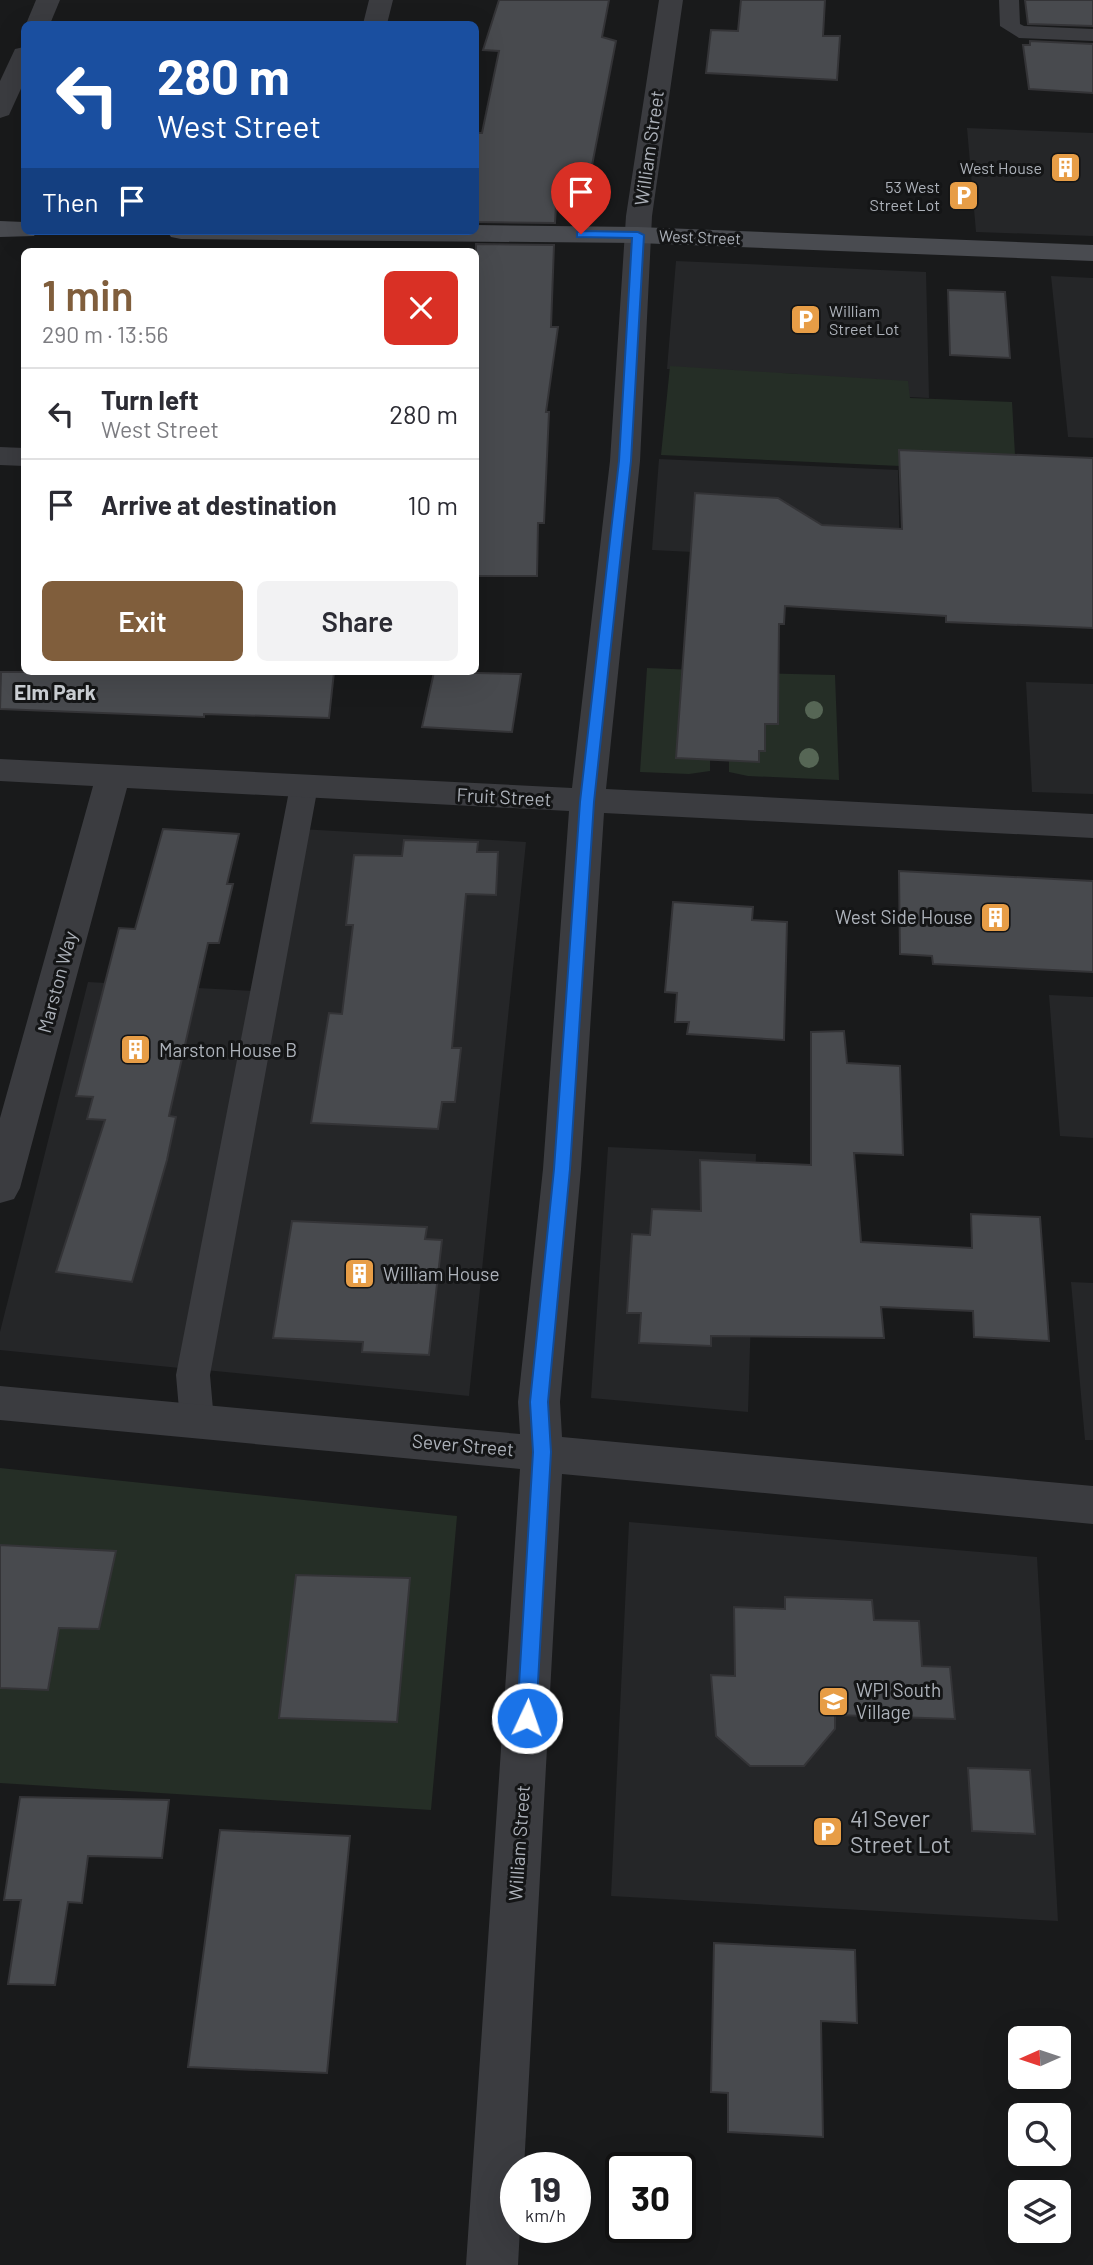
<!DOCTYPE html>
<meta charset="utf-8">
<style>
:root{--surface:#fff;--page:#f2f2f3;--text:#2b2b33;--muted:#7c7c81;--line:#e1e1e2;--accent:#805e3c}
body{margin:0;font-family:Barlow,sans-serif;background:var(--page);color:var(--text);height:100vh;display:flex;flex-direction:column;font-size:26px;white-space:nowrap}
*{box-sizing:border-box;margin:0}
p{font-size:23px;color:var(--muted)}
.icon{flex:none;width:38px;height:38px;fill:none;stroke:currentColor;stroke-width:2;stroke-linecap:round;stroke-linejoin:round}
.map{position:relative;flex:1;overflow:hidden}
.drawer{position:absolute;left:21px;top:248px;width:458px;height:427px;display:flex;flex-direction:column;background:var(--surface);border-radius:10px;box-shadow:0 7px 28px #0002}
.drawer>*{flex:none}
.banner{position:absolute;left:21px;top:21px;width:458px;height:214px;border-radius:10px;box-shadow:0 7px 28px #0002;background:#1a4fa0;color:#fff;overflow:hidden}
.needle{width:46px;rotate:267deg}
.controls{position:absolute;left:1008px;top:2026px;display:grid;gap:14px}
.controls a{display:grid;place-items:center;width:63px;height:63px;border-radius:10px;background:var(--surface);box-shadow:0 7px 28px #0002;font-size:35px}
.speed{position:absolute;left:500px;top:2152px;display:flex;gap:14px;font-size:35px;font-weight:700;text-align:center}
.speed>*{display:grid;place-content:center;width:91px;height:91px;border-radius:50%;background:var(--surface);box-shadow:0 7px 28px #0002;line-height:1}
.speed small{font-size:18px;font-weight:400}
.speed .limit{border:4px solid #111;border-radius:10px;background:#fff;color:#111}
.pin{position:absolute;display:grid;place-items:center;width:60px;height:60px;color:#fff;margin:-72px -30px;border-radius:50% 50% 50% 0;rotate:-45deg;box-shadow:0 0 7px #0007}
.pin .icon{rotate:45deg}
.me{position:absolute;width:77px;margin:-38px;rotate:3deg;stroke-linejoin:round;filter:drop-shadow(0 0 5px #0008)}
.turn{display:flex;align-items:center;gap:24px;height:147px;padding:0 21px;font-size:32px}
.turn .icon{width:91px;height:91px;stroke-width:2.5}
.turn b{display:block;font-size:49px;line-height:60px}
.then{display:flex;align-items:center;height:66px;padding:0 21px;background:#0003;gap:14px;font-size:26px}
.round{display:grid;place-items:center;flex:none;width:74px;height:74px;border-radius:10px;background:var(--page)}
.overview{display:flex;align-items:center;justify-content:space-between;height:119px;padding:0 21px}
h1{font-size:42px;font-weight:600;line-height:52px;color:var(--accent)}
.button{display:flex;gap:14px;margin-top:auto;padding:14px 21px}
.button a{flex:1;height:80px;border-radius:10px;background:var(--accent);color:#fff;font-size:28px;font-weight:600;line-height:80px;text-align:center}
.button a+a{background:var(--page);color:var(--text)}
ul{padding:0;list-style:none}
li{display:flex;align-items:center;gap:21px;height:91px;padding:0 21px;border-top:2px solid var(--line)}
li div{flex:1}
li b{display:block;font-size:26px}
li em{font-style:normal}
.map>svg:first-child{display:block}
.built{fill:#252628}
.green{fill:#252e26}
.building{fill:#484a4e;stroke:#343437;stroke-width:2}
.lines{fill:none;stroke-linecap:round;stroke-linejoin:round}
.lane{fill:#3b3c40;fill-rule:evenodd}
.street{fill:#3b3c40;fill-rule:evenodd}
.secondary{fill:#494b50;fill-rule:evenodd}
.tree{fill:#566655}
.route{fill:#1a73e8;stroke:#114b97;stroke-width:2}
.labels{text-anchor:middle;stroke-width:6;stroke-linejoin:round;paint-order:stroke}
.far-poi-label{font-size:16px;fill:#adb2ba;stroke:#141516;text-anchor:end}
.far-street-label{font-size:16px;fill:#adb2ba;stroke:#141516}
.street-label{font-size:19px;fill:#adb2ba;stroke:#141516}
.poi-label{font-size:19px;fill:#adb2ba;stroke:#141516;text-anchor:start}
.neighbourhood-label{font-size:21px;font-weight:bold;fill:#cdd1d6;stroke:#141516}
.near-poi-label{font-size:23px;fill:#adb2ba;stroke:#141516;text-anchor:start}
</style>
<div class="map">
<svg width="1093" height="2265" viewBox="0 0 1093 2265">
<rect width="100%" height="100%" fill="#191a1b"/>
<g class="built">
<polygon points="967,128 1093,133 1093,236 976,232"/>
<polygon points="676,261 926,272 929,398 798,391 797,374 667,369"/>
<polygon points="1051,276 1093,278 1093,438 1068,437"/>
<polygon points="659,459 898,470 900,562 652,550"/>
<polygon points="1026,682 1093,684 1093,794 1032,792"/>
<polygon points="283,828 526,842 469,1396 205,1370"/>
<polygon points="88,982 253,991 180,1368 0,1350 0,1332"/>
<polygon points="1049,995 1093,997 1093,1138 1060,1136"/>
<polygon points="608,1147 756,1154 748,1412 591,1398"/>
<polygon points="1071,1282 1093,1283 1093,1440 1085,1440"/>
<polygon points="629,1522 1037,1557 1058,1921 611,1896"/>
</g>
<g class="green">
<polygon points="670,366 908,381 910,398 1012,402 1015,455 900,450 900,466 661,455"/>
<polygon points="647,668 696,670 680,695 676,757 710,759 710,771 689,774 640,772"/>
<polygon points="755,673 835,675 839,780 748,776 729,772 729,760 759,761 759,751 765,751 765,724 778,724 778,689"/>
<polygon points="0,1468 457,1516 431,1810 0,1783"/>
</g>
<g class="building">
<polygon points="499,0 609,0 602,37 616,41 584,207 556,205 555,223 476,222 476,133 482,133 499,51 483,50"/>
<polygon points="741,0 825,0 823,36 840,36 837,80 706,73 711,30 738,31"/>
<polygon points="1025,0 1093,0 1093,26 1028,24"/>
<polygon points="1030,41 1093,44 1093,93 1029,89 1023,45 1030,45"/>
<polygon points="476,244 554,245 551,327 558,327 546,412 549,412 544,523 538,523 537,576 476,576"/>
<polygon points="948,290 1005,292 1010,358 950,355"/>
<polygon points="899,450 1093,458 1093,628 946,622 946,616 785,606 784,624 779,624 778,724 765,724 765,751 759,751 759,762 676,758 695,493 778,498 822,525 902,529"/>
<polygon points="1,672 334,672 329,718 204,714 204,717 0,709"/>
<polygon points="434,672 521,674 512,732 422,727"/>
<polygon points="163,829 239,834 227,884 233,884 219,943 208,943 169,1116 176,1117 167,1160 132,1282 56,1272 105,1120 87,1119 93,1097 76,1096 119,928 135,929"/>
<polygon points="404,840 478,842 477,852 498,852 496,895 466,894 452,1048 461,1048 455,1102 442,1102 438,1129 311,1123 329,1013 342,1014 353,925 346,925 354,855 402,856"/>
<polygon points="899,871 1093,881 1093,972 933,964 932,956 900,954"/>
<polygon points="673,902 753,907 752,920 787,922 784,1040 687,1034 689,1022 675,1022 677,993 665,992"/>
<polygon points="844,1031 847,1063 900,1066 903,1155 854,1153 861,1242 972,1248 971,1214 1040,1217 1049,1341 974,1337 973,1311 881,1307 884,1338 711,1336 711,1346 639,1343 641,1313 627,1313 632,1234 650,1235 652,1209 701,1211 700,1160 811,1165 811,1032"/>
<polygon points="292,1221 427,1227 425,1239 442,1240 429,1355 362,1352 363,1342 273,1338"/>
<polygon points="0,1545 116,1551 99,1629 59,1628 48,1690 0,1688"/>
<polygon points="296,1575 410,1578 397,1722 279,1718"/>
<polygon points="785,1597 872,1600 874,1620 919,1621 922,1666 950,1667 955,1719 835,1715 835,1729 804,1766 750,1766 716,1736 711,1675 735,1676 734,1607 785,1609"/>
<polygon points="968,1768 1030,1770 1035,1834 972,1831"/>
<polygon points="20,1797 169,1800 162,1858 88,1856 82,1903 68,1902 55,1985 8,1984 21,1900 4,1900"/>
<polygon points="220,1830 350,1836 327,2073 188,2067"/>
<polygon points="714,1943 855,1950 857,2023 821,2021 823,2137 728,2132 728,2093 711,2092"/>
</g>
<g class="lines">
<g class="lane">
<polygon points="999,0 1019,0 1020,24 1024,26 1093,29 1093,41 1019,38 1000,26"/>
<polygon points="304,777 314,779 318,786 210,1375 214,1421 209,1431 197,1435 185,1431 180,1421 176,1375 290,786 294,779"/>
</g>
<g class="street">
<polygon points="36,0 60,0 50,24 26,24"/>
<polygon points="369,0 393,0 387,24 363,24"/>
<polygon points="659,0 683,0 652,216 640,461 606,789 1093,814 1093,838 604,813 581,1169 560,1402 562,1437 1093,1486 1093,1524 562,1474 524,2168 516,2168 516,2228 520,2228 518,2265 466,2265 520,1469 0,1420 0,1386 520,1434 518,1402 543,1169 569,811 127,788 20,1188 14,1199 0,1203 0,1118 93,786 0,781 0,759 572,788 610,461 626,216"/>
<polygon points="24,47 24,82 9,115 0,118 0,81 15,49"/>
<polygon points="0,447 24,448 24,466 0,465"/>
</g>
<g class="secondary">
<polygon points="0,221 24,222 24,231 37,231 34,236 0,237"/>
<polygon points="476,225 638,227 1093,245 1093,261 638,243 181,239 171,237 167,231 476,231"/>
</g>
</g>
<g class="tree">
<circle cx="814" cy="710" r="9"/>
<circle cx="809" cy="758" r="10"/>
</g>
<polygon class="route" points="581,231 638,232 644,235 631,461 594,802 570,1169 548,1402 551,1452 536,1718 533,1724 527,1727 520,1724 517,1718 533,1452 530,1402 554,1169 580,802 619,461 632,238 577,237 577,232"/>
<defs>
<symbol id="building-square" viewBox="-11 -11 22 22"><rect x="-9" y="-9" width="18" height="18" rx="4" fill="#e79d46" stroke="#141516"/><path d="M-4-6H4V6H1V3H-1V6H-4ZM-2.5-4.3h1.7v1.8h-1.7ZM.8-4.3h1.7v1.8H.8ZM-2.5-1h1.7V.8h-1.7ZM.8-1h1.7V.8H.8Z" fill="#fff"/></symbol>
<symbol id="parking-square" viewBox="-11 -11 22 22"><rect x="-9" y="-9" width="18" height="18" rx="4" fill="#e79d46" stroke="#141516"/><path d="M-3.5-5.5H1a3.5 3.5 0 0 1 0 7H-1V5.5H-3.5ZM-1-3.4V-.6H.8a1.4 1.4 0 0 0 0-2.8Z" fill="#fff"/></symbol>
<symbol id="university-square" viewBox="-11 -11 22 22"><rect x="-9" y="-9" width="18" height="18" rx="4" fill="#e79d46" stroke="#141516"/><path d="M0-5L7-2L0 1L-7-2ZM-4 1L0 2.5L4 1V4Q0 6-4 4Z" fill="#fff"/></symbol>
</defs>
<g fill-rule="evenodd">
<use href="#building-square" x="1048" y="150" width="35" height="35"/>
<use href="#parking-square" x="946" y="178" width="35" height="35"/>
<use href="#parking-square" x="788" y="302" width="35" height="35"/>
<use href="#building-square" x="978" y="900" width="35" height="35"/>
<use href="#building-square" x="118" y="1032" width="35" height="35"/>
<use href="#building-square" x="342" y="1256" width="35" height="35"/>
<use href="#university-square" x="816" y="1684" width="35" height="35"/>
<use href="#parking-square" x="810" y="1814" width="35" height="35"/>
</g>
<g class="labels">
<g class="far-poi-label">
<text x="1042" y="174">West House</text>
<text x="940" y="193">53 West<tspan x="940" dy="18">Street Lot</tspan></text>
<text x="829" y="317" text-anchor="start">William<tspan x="829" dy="18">Street Lot</tspan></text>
</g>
<g class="far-street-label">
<text transform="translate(700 237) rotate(2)" y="6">West Street</text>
</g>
<g class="street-label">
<text transform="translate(649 148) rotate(-82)" y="7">William Street</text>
<text transform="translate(504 797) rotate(3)" y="7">Fruit Street</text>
<text transform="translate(57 982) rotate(-75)" y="7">Marston Way</text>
<text transform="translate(463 1445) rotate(5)" y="7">Sever Street</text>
<text transform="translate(519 1843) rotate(-86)" y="7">William Street</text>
</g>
<g class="poi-label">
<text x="973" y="924" text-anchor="end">West Side House</text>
<text x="159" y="1057">Marston House B</text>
<text x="383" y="1281">William House</text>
<text x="856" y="1697">WPI South<tspan x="856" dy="22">Village</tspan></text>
</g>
<g class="neighbourhood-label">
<text x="55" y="700">Elm Park</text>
</g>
<g class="near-poi-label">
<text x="850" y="1827">41 Sever<tspan x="850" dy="26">Street Lot</tspan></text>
</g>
</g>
</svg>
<div class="controls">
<a><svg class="needle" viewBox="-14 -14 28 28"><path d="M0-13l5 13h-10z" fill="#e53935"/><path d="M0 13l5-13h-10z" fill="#7c7c81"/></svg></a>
<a><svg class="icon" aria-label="search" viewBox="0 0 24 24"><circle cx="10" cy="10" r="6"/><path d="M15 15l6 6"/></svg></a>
<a><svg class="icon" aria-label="layers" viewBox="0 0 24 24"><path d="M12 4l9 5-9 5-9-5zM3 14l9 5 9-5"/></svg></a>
</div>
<div class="speed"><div>19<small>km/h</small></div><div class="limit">30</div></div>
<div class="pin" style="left:581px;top:234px;background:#d93025"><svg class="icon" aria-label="arrive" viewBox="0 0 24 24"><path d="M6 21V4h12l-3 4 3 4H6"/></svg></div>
<svg class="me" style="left:527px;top:1718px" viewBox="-20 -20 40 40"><circle r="17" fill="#1a73e8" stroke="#fff" stroke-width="3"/><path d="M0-11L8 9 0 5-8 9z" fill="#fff"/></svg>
<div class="banner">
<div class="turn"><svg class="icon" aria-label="left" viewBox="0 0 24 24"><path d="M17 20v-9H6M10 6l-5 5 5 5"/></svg><div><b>280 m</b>West Street</div></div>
<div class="then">Then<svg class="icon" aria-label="arrive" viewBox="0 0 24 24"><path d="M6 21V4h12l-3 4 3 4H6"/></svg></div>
</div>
<section class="drawer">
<div class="overview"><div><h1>1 min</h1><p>290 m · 13:56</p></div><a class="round" style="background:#d93025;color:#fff"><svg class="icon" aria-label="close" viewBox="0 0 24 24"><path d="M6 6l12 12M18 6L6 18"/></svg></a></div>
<ul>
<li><svg class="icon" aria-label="left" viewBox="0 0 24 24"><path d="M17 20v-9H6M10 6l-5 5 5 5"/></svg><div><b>Turn left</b><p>West Street</p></div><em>280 m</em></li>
<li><svg class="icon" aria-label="arrive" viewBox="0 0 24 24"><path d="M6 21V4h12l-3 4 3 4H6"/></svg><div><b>Arrive at destination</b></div><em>10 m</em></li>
</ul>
<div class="button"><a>Exit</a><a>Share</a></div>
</section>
</div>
